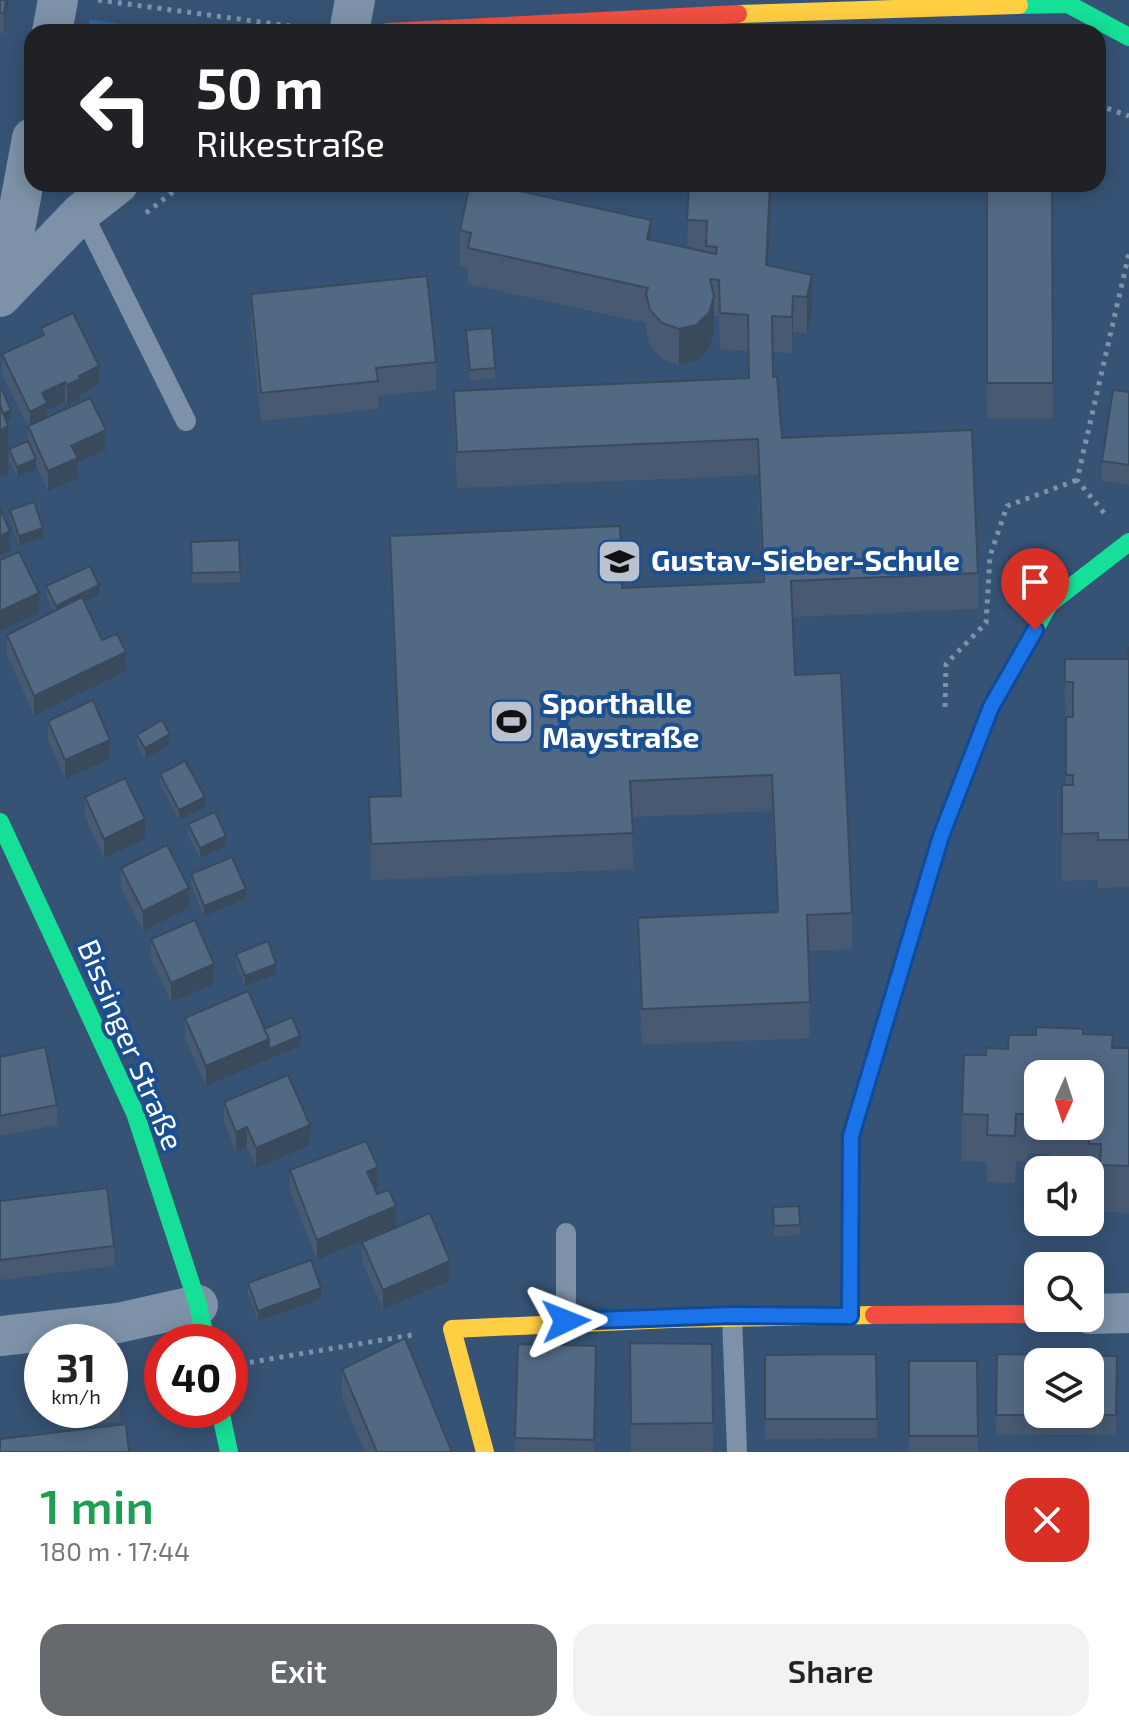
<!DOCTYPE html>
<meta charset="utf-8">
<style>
:root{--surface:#fff;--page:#f2f2f2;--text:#222;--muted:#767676;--accent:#666a6f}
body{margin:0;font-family:"Exo 2",sans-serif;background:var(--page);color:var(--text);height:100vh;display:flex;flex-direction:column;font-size:30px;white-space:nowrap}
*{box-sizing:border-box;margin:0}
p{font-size:26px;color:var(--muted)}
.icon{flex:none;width:44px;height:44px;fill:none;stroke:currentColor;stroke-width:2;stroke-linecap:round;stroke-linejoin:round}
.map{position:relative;height:1452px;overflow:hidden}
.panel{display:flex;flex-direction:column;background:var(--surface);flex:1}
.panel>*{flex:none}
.top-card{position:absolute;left:24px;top:24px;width:1082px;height:168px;border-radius:24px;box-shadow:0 4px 20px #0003;background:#202124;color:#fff;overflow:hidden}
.needle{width:52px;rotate:183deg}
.controls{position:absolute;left:1024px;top:1060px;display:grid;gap:16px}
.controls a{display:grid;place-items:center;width:80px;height:80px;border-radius:16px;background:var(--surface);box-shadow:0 4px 20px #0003;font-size:40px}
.speed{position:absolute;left:24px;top:1324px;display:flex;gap:16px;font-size:40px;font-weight:700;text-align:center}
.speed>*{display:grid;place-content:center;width:104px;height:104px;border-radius:50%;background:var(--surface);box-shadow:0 4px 20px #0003;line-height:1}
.speed small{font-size:20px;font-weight:400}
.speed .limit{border:12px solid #d22;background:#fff;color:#111}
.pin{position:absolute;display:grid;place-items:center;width:68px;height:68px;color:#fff;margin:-82px -34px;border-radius:50% 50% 50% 0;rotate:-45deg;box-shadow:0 0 8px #0007}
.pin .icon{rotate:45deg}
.me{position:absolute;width:88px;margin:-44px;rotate:88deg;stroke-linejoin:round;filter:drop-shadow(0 0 6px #0008)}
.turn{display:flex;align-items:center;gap:28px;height:168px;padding:0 40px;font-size:36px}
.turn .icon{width:104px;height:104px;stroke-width:2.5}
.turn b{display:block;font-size:56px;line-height:68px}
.round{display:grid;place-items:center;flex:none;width:84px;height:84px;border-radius:24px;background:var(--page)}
.summary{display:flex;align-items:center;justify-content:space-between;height:136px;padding:0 40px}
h1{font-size:48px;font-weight:600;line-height:60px;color:#1e9e55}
.action{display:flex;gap:16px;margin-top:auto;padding:16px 40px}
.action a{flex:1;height:92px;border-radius:24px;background:var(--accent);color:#fff;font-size:32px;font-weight:600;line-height:92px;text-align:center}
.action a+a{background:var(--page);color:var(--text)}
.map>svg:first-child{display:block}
.green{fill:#2f66a5}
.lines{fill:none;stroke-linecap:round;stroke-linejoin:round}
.path{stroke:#7d92a8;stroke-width:5;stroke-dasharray:4 6;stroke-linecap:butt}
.lane{stroke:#7d92a8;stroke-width:20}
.street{stroke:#7d92a8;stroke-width:40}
.fast{stroke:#16e098;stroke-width:18}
.slow{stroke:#ffcf43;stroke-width:18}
.jam{stroke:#f24e42;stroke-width:18}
.wall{fill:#475a72;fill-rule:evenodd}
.shaded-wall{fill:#394a5c}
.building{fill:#526984;stroke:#394a5c;stroke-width:2;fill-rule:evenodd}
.route-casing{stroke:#114b97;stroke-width:20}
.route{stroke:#1a73e8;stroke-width:14}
.labels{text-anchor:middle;stroke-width:8;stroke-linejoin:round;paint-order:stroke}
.poi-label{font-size:30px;font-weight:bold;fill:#fff;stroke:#1b4f8f;text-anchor:start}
.street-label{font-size:30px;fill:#fff;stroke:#1b4f8f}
</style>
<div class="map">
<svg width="1129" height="1452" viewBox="0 0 1129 1452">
<rect width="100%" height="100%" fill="#365274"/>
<polygon class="green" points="90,19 168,32 87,32"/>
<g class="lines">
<g class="path">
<polyline points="98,0 312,29"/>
<polyline points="1098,105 1129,116"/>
<polyline points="146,213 183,184"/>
<polyline points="1104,513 1077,480 1129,253"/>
<polyline points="945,707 946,664 986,623 990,556 1007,506 1077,480"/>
<polyline points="240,1364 412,1335"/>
</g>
<g class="lane">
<polyline points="82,212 186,421"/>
<polyline points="732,1315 737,1452"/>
<polyline points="566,1321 566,1233"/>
</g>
<g class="street">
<polyline points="52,32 58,0"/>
<polyline points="349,32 355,0"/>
<polyline points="3,294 32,138"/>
<polyline points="0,297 82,212 118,184"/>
<polyline points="1090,1314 1129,1313"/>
<polyline points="0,1336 118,1323 198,1305"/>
</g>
<g class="fast">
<polyline points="1019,5 1068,4 1129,37"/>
<polyline points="0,822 135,1113 198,1305 206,1342"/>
<polyline points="850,1316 851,1136 941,836 991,707 1049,604 1129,542"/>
<polyline points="220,1410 229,1452"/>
</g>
<g class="slow">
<polyline points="738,14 1019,5"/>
<polyline points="485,1452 452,1329 671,1319 874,1315"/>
</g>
<g class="jam">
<polyline points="388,32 738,14"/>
<polyline points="874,1315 1038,1314"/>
</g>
</g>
<g class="wall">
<polygon points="0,0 9,0 4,34 0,33"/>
<polygon points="689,184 772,184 768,265 812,275 812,311 807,333 793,332 792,353 773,352 773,377 782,438 978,573 978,609 792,617 795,675 852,913 852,949 808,951 810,1038 642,1045 638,954 638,918 777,912 772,811 632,817 633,869 371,880 369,797 400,796 390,572 390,536 622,588 762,583 758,475 457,488 454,427 454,391 749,378 748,351 720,349 719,316 714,316 714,332 709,349 696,361 679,365 662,359 650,346 646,329 646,323 468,284 468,268 460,266 460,230 651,240 687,248"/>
<polygon points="986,184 1061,184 1061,188 1052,189 1053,419 987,419"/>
<polygon points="251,294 436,362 436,390 378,396 378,409 261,421 251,323"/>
<polygon points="41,328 99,385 80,395 80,399 67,405 65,402 47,410 47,417 106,450 78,462 78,478 48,491 36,464 36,469 17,477 9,460 9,449 28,441 28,427 2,374 2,354 41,336"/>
<polygon points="466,330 495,368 495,378 470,381"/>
<polygon points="1129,392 1129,485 1102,481 1102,461"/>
<polygon points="10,510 43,538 19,546 10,520"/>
<polygon points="239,540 240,582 192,583 191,542"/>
<polygon points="46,586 99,595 84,602 102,640 126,671 34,716 7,654 7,635 54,611 46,596"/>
<polygon points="1129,648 1129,887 1098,888 1098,880 1062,881 1062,785 1066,785 1065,659 1127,659"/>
<polygon points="48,721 110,759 65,779 48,740"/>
<polygon points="137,735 170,744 145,759 137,745"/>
<polygon points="160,774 205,807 179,820 160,784"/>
<polygon points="85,797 145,839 104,858 85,817"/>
<polygon points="188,824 226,846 200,858 188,835"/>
<polygon points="121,868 189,908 143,931 121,888"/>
<polygon points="191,874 246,899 204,916 191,884"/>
<polygon points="151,939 214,984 171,1002 151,959"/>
<polygon points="236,954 276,974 245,986 236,964"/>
<polygon points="185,1018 264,1029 300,1046 269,1059 269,1057 269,1059 206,1086 185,1038"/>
<path d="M 1083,1034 L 1113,1048 L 1129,1048 L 1129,1213 L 1100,1212 L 1100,1192 L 1090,1191 L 1089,1156 L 1078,1156 L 1078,1161 L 1050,1160 L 1050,1154 L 1028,1153 L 1027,1162 L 1016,1161 L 1015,1183 L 987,1182 L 987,1162 L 962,1161 L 962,1114 L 986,1055 L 1008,1049 L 1036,1035 ZM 1038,1074 L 1090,1074 L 1090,1126 L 1038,1126 Z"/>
<polygon points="0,1057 57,1105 57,1125 0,1136"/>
<polygon points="224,1102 310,1145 256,1168 247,1147 236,1152 224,1122"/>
<polygon points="290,1170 378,1187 375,1189 396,1226 317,1260 290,1190"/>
<polygon points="0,1201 114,1246 114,1266 0,1280"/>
<polygon points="799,1206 800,1235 774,1237 773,1207"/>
<polygon points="362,1242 450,1281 383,1309 362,1262"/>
<polygon points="248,1283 321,1299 258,1321 248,1293"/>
<polygon points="630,1343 712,1344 713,1452 631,1452"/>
<polygon points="518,1344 596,1374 594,1452 515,1452"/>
<polygon points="110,1348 120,1403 120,1422 73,1427 72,1420 53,1423 51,1410 110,1410"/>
<polygon points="876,1354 877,1438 765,1439 765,1355"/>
<polygon points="997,1354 1117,1356 1116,1435 996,1435"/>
<polygon points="42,1355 42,1400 30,1401 27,1357"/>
<polygon points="909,1361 977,1361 978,1452 909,1452"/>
<polygon points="342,1369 452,1452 365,1452 342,1398"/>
</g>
<g class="shaded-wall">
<polygon points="6,0 9,0 4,34 4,14"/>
<polygon points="770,184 772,184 766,301 766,265"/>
<polygon points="651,220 651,256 647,239"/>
<polygon points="812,275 812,311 807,333 807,297"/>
<polygon points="714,296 714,332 709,349 696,361 679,365 679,329"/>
<polygon points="793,296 793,332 792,353 792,317"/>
<polygon points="99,366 99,385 80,395 80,399 67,405 67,385 79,376"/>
<polygon points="65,382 65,402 47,410 47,423 30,432 30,412 42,393"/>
<polygon points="11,410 11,420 0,425 0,415"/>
<polygon points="8,426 8,474 0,477 0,430"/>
<polygon points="106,430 106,450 78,462 78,478 48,491 48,471 71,446"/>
<polygon points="36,459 36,469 17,477 17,467"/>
<polygon points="43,528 43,538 19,546 19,536"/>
<polygon points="10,531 10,551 0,555 0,536"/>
<polygon points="99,585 99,595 56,616 56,606"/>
<polygon points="39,593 39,613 0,631 0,611"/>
<polygon points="126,652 126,671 34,716 34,696"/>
<polygon points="170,734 170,744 145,759 145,748"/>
<polygon points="110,740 110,759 65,779 65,760"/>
<polygon points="205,797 205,807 179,820 179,810"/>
<polygon points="145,819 145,839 104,858 104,839"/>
<polygon points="226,836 226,846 200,858 200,848"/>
<polygon points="189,888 189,908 143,931 143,911"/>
<polygon points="246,889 246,899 204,916 204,906"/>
<polygon points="214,964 214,984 171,1002 171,983"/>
<polygon points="276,964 276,974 245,986 245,976"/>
<polygon points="300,1036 300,1046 269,1059 269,1049"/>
<polygon points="269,1039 269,1059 206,1086 206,1066"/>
<polygon points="310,1125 310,1145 256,1168 256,1148"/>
<polygon points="247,1127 247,1147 236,1152 236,1132"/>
<polygon points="378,1167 378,1187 367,1192 367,1172"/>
<polygon points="396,1206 396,1226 317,1260 317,1240"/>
<polygon points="450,1261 450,1281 383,1309 383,1290"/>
<polygon points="321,1288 321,1299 258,1321 258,1311"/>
</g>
<g class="building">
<polygon points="0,0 6,0 4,14 0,13"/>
<polygon points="470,184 488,184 651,220 647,239 716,254 717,247 706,246 707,221 687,220 689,184 770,184 766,265 812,275 807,297 793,296 792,317 772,316 773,377 777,376 782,438 972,430 978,573 791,581 795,675 841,673 852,913 807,915 810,1002 642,1009 638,918 778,912 772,775 630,781 633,833 371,844 369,797 401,796 390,536 620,526 622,588 764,582 758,439 457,452 454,391 749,378 748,315 720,313 719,280 710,279 714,296 709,313 696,325 679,329 662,323 650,310 646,293 648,288 468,248 471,233 460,230"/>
<polygon points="987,184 1052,184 1053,383 987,383"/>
<polygon points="427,276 436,362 376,368 378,381 261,393 251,294"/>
<polygon points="73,313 99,366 79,376 80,379 67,385 65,382 42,393 47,403 30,412 2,354 44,335 41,328"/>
<polygon points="492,328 495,368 470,370 466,330"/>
<polygon points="0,385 11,410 3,414 0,405"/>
<polygon points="1113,390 1129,392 1129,465 1102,461"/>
<polygon points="90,398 106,430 71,446 78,458 48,471 28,426"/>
<polygon points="0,405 8,426 0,430"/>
<polygon points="28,441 36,459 17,467 9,449"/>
<polygon points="34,502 43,528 19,536 10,510"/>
<polygon points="0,509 10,531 0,536"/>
<polygon points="239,540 240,572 192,573 191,542"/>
<polygon points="19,552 39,593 0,611 0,560"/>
<polygon points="90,566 99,585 56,606 46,586"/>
<polygon points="82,597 102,640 117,634 126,652 34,696 7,635"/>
<polygon points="1127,648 1129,648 1129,840 1098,840 1098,833 1062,834 1062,785 1073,785 1073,775 1066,775 1066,717 1073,717 1073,682 1065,682 1065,659 1127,659"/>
<polygon points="93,700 110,740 65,760 48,721"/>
<polygon points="162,720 170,734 145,748 137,735"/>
<polygon points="185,761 205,797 179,810 160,774"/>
<polygon points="125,778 145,819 104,839 85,797"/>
<polygon points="215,812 226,836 200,848 188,824"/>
<polygon points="167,845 189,888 143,911 121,868"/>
<polygon points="232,857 246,889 204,906 191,874"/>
<polygon points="195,920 214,964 171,983 151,939"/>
<polygon points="268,941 276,964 245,976 236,954"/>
<polygon points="248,991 269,1039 206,1066 185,1018"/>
<polygon points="292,1017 300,1036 269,1049 269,1039 264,1029"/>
<polygon points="1036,1027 1083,1029 1083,1034 1113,1035 1112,1048 1129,1048 1129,1166 1100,1165 1101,1144 1089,1144 1090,1074 1038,1074 1038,1106 1028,1106 1027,1114 1016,1114 1015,1136 987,1135 988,1115 962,1114 964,1055 986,1055 986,1048 1008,1049 1009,1035 1036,1035"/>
<polygon points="45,1047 57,1105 0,1116 0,1057"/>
<polygon points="288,1075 310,1125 256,1148 247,1127 236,1132 224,1102"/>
<polygon points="366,1141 378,1167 367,1172 377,1194 389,1190 396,1206 317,1240 290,1170"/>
<polygon points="107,1188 114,1246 0,1260 0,1201"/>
<polygon points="799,1206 800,1225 774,1226 773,1207"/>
<polygon points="430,1213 450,1261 383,1290 362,1242"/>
<polygon points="311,1260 321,1288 258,1311 248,1283"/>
<polygon points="405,1338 452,1452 377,1452 342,1369"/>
<polygon points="630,1343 712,1344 713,1423 631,1424"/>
<polygon points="518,1344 596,1346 594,1440 515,1438"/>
<polygon points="114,1347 120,1403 110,1404 110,1348"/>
<polygon points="876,1354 877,1419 765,1419 765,1355"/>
<path d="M 997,1354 L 1117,1356 L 1116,1415 L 996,1415 ZM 1038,1362 L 1090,1362 L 1090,1414 L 1038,1414 Z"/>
<polygon points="42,1355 42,1389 30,1391 27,1357"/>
<polygon points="909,1361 977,1361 978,1436 909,1436"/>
<polygon points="126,1424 129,1452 0,1452 0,1439"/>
</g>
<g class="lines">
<defs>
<polyline id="route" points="566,1321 732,1315 850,1316 851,1136 941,836 991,707 1035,630"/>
</defs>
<use href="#route" class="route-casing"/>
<use href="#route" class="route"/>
</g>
<defs>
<symbol id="school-square" viewBox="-11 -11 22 22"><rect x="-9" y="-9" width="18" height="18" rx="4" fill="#b9c2ce" stroke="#1b4f8f"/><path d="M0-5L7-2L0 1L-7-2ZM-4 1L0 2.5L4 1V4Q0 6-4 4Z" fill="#111"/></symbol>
<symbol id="stadium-square" viewBox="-11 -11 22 22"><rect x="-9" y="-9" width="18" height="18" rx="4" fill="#b9c2ce" stroke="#1b4f8f"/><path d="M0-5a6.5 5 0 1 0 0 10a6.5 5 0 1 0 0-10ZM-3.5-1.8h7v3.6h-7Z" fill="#111"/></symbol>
</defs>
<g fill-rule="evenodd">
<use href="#school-square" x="594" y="536" width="51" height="51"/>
<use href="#stadium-square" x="486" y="696" width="51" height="51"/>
</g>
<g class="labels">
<g class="poi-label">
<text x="651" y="571">Gustav-Sieber-Schule</text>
<text x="542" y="714">Sporthalle<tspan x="542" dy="34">Maystraße</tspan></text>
</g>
<g class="street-label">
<text transform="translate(130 1045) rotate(67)" y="10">Bissinger Straße</text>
</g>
</g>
</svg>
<div class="controls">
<a><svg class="needle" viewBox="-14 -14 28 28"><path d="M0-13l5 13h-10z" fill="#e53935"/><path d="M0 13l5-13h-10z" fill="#767676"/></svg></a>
<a><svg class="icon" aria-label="sound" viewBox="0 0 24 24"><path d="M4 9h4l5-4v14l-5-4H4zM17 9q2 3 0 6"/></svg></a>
<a><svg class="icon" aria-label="search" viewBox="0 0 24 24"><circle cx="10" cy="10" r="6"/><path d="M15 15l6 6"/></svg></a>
<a><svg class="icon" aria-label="layers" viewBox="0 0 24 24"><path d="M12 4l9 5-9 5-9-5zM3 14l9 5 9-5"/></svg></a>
</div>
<div class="speed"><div>31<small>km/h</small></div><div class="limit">40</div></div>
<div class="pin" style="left:1035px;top:630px;background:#d93025"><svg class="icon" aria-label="arrive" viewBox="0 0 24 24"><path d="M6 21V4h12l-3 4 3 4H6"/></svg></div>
<svg class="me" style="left:566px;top:1321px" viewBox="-20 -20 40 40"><path d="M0-17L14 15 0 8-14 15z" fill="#1a73e8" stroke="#fff" stroke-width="4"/></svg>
<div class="top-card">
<div class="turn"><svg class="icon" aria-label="left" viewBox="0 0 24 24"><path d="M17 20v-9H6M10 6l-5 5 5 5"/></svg><div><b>50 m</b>Rilkestraße</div></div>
</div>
</div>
<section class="panel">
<div class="summary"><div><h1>1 min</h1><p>180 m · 17:44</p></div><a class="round" style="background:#d93025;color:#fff"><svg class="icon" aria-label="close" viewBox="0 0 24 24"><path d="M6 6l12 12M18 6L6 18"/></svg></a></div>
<div class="action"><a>Exit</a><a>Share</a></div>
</section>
